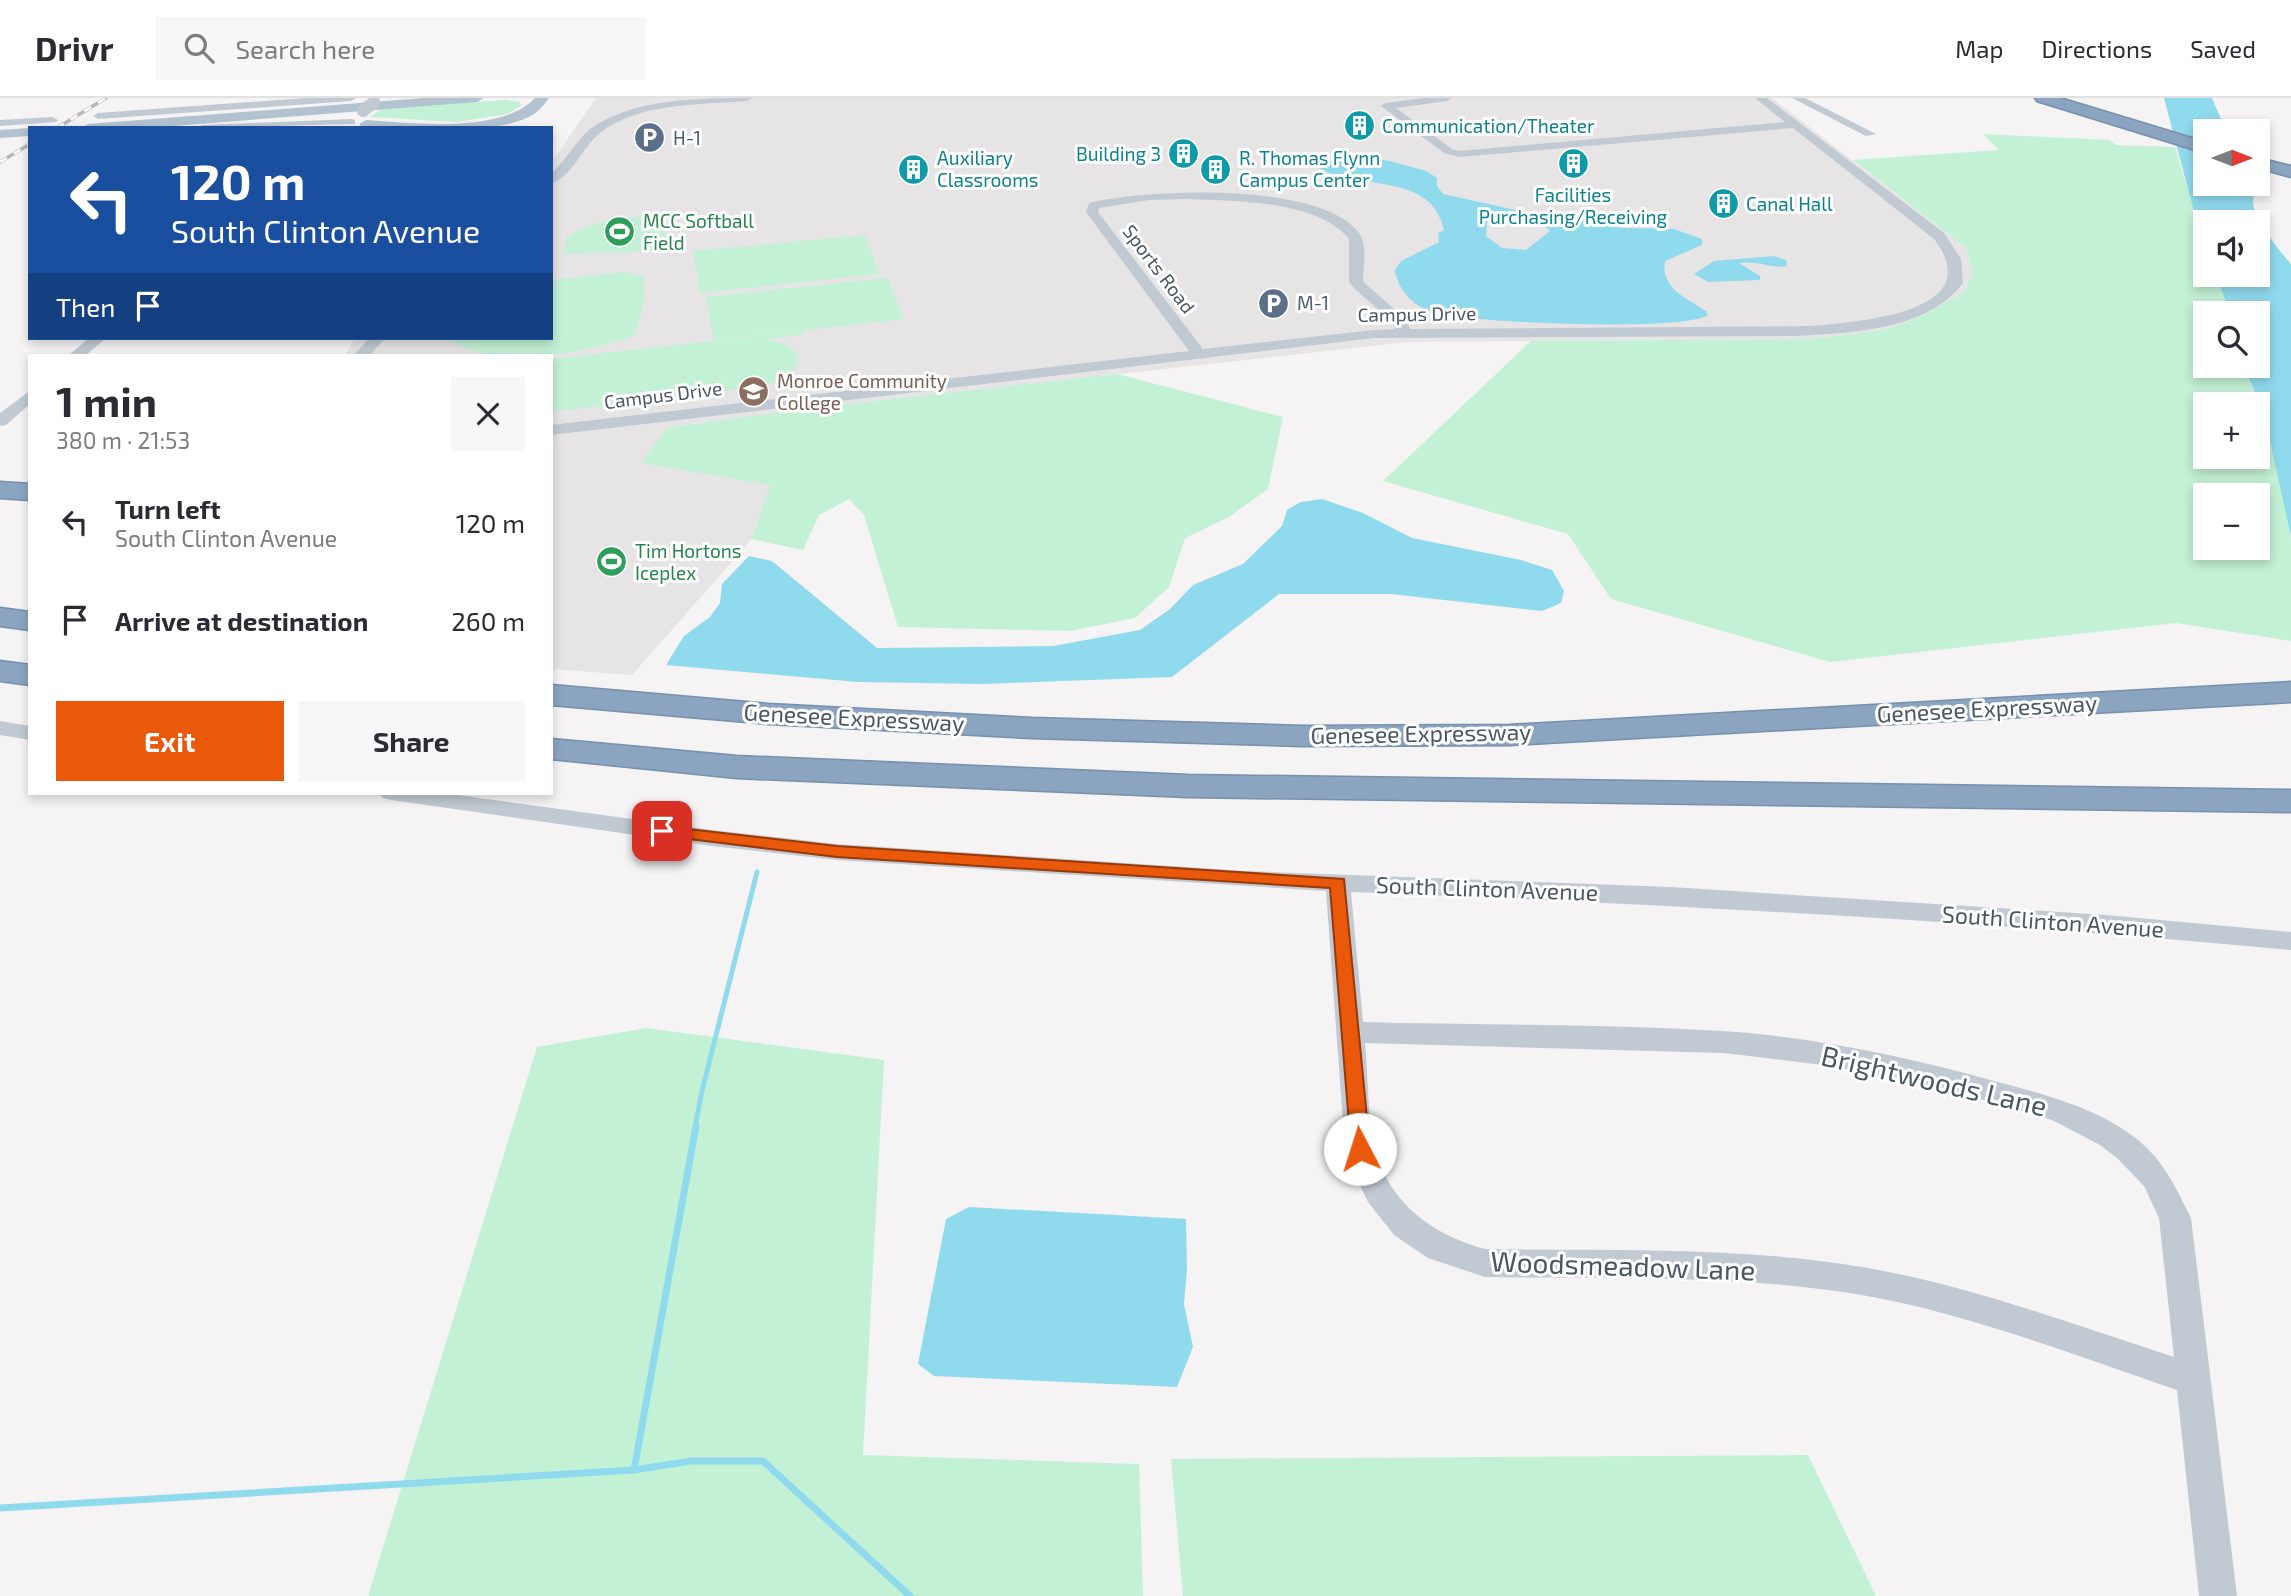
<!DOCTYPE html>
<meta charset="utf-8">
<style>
:root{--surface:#fff;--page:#f7f7f7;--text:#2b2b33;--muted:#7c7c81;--line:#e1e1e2;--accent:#ea580c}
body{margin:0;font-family:"Exo 2",sans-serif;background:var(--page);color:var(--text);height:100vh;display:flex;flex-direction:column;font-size:26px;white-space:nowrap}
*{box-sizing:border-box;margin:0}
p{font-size:23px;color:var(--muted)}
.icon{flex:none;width:38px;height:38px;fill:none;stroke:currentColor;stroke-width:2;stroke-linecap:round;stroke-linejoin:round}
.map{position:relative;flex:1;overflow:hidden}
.panel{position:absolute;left:28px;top:256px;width:525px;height:441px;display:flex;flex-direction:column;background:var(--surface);border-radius:0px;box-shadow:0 4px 10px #0003}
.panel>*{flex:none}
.hud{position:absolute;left:28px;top:28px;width:525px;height:214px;border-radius:0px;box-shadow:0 4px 10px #0003;background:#1a4fa0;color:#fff;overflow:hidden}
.needle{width:46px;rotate:90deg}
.fabs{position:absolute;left:2193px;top:21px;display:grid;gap:14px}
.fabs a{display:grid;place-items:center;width:77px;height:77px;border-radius:0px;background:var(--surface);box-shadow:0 4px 10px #0003;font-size:35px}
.pin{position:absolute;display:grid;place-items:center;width:60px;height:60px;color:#fff;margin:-30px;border-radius:14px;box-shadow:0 4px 10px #0006}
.me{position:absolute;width:77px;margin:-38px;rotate:355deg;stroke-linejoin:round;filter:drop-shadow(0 0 5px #0008)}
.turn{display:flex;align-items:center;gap:24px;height:147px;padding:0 28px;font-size:32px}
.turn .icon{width:91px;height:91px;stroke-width:2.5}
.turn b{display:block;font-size:49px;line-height:60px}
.then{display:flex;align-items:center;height:66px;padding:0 28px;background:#0003;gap:14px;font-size:26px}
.round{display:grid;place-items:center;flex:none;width:74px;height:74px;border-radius:0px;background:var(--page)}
.headline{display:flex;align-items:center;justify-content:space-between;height:119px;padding:0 28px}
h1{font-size:42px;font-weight:700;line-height:52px}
.button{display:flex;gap:14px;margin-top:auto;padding:14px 28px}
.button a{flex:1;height:80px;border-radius:0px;background:var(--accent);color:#fff;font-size:28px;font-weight:700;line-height:80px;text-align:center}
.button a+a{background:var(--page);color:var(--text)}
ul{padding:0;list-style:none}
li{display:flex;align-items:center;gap:21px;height:98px;padding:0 28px}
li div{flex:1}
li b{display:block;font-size:26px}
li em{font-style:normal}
header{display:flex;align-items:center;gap:42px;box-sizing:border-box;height:98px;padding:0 35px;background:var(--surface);border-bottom:2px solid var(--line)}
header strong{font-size:33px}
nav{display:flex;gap:38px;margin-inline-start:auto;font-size:24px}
.search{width:490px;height:63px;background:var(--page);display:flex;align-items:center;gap:18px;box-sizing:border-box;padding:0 24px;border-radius:0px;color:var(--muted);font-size:26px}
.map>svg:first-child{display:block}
.education{fill:#e6e4e5}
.green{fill:#c3f1d5;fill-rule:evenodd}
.water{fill:#90daee;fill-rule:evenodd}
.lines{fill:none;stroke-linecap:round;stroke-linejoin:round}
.stream-far1{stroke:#90daee;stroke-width:5}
.stream{stroke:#90daee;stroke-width:7}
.highway-casing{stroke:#7690ad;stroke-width:3}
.minor{fill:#c1cad2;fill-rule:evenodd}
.major{fill:#b3c2d1;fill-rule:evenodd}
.highway{fill:#8ba5c1;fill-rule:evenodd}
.rail-casing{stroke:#b5b8bd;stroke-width:3.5}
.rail{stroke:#fff;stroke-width:2.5;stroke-dasharray:8;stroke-linecap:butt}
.minor-bridge{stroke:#c1cad2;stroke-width:12}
.route{fill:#ea580c;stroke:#983908;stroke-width:2}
.labels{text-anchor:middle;stroke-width:6;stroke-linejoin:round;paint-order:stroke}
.far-culture-label{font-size:19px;fill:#0d838f;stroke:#fff;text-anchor:start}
.far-service-label{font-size:19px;fill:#4e5e75;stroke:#fff;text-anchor:start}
.far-leisure-label{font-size:19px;fill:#27864d;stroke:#fff;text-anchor:start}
.far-street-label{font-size:19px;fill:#4a5661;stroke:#fff}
.far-education-label{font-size:19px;fill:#785e54;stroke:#fff;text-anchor:start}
.street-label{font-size:23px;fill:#4a5661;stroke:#fff}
.near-street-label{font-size:28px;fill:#4a5661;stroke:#fff}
</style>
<header>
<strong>Drivr</strong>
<div class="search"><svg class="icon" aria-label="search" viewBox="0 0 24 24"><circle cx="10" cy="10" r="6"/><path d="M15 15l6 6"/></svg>Search here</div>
<nav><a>Map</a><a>Directions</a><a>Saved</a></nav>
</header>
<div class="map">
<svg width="2291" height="1498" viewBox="0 0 2291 1498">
<rect width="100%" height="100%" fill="#f5f3f3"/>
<polygon class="education" points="596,0 1772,0 1966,150 1972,175 1964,194 1926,216 1893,229 1863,235 1807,241 1407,244 796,312 752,441 632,577 551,571 551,257 345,257 355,240 551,240 551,65"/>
<g class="green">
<polygon points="505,2 519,4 522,7 507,16 457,24 370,19 383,10"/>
<path d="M 1983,36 L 2109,42 L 2116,47 L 2175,49 L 2193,110 L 2205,138 L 2205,177 L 2216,177 L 2230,215 L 2205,215 L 2205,268 L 2244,268 C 2264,323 2285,381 2291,440 C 2291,473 2291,509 2291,543 L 2176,525 L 1830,564 L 1611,501 L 1568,436 L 1383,383 L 1531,243 L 1807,241 L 1863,235 L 1893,229 L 1926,216 L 1964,194 L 1972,175 L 1966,150 L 1853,62 L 1999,52 ZM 2205,306 L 2258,306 L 2258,359 L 2205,359 ZM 2205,397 L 2258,397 L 2258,450 L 2205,450 Z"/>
<path d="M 659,117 L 666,137 L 672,137 L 672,147 C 647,157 593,154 563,156 L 567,139 C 594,120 627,120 659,117 Z"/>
<polygon points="865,137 879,176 700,195 693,153"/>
<path d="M 625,174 L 644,179 L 644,204 L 635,237 C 587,256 491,273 447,240 L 551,240 L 551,182 Z"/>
<polygon points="887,180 904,221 714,242 706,199"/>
<polygon points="802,233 803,237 766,241 787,247 796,254 798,262 795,270 777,283 759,289 551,314 551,261"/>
<polygon points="1117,276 1283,319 1268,391 1229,419 1185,440 1169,489 1135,520 1070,533 898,529 864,417 849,401 819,417 803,452 752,441 770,387 641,365 667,330 796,312"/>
<polygon points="646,930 884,962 863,1357 1139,1366 1143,1498 368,1498 537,949"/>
<polygon points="1808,1357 1876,1498 1183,1498 1171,1361"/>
</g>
<g class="water">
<path d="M 2164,0 L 2212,0 L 2220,19 L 2237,33 L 2205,33 L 2205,86 L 2258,86 L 2258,76 C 2260,86 2254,93 2253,103 C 2252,119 2280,154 2291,166 L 2291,438 L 2265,321 L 2244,268 L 2258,268 L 2258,215 L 2230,215 L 2216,177 L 2258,177 L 2258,124 L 2205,124 L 2205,138 L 2193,110 Z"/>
<path d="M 1355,58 L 1390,63 L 1426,73 L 1437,80 L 1437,88 L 1443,96 L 1565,123 L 1593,120 L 1609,128 L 1623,130 L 1674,131 L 1702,141 L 1702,147 L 1665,163 C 1660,190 1688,201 1706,213 L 1708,217 C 1685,234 1465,225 1432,214 C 1413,208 1398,192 1395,172 L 1401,163 L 1439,144 L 1438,135 L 1444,132 C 1431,72 1358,94 1319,70 L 1322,64 ZM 1494,121 C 1512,121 1537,119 1550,133 L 1526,152 L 1502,150 L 1486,138 L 1487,124 Z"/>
<path d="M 1774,158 L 1786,162 L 1787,168 C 1771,171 1758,162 1739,165 L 1760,178 L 1760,182 L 1708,184 L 1694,176 L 1714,163 Z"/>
<polygon points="1322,401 1363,415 1412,440 1521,462 1552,472 1564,493 1561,505 1542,513 1391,496 1279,496 1172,579 982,586 858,584 666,567 684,538 710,519 720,505 722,486 749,458 772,463 877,550 1053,548 1140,532 1170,511 1193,487 1243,466 1282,428 1287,412 1301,404"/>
<polygon points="969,1109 1186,1121 1187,1171 1184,1206 1193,1249 1177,1289 934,1278 918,1266 946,1121"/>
</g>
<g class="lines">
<polyline class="stream-far1" points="695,1029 702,993 757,774"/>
<g class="stream">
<polyline points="696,1028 634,1372 691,1363 763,1363 910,1498"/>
<polyline points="0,1410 634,1372"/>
</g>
<defs>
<g id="highway">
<polygon points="2035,0 2060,0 2205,44 2205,55 2037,3"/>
<polygon points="2258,60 2291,68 2291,79 2258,70"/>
<polygon points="0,384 30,386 30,402 0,400"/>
<polygon points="0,510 30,514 30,532 0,528"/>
<polygon points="0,563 30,567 30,587 0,583"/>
<polygon points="2291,584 2291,604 1509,647 1302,648 1032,640 769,626 551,607 551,587 769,606 1032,620 1302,628 1509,627"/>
<polygon points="551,641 737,658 1188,677 2291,692 2291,714 1188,699 737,680 551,661"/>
</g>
</defs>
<use href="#highway" class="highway-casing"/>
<g class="minor">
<polygon points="306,0 356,0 351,3 98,21 93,18 98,15"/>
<path d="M 752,0 L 747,3 C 700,7 639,4 600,35 C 582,49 573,78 551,86 L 551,76 C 566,62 575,44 590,31 C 633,0 701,0 752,0 Z"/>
<path d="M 1423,0 L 1452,0 L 1447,3 L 1396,10 L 1452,51 L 1460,53 L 1785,24 L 1755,0 L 1767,0 L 1944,135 L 1961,161 L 1963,185 C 1927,233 1849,235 1794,238 L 1374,240 L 551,337 L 551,327 L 1189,253 L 1086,114 L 1089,105 C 1145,91 1321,83 1359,135 C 1368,148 1363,169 1363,183 C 1379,200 1400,211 1410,231 L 1811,228 C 1857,224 1991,215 1934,141 L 1793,30 L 1460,59 L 1444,55 L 1381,8 L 1386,5 ZM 1187,101 C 1233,103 1318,102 1349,141 L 1349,184 C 1362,201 1388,215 1395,231 L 1374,232 L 1203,251 L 1098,114 L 1099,110 L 1149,102 Z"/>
<polygon points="1792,0 1805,0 1876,36 1866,38"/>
<polygon points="52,19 58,22 56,24 0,28 0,22"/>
<polygon points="351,21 355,22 355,26 197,30 202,27"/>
<polygon points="89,240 106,240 86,257 69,257"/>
<polygon points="369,240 385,240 370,257 354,257"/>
<polygon points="30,293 30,306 6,327 0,328 0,315"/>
<polygon points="0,623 30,628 30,642 0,637"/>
<path d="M 379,695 L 443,695 L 712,732 L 837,746 L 1246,773 L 1671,789 L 2106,817 L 2291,834 L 2291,852 C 1978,823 1665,806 1351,794 L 1363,924 C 1483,927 1603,926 1723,933 C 1815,939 1909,959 1998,984 C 2047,997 2098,1010 2138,1042 C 2164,1063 2176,1090 2191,1120 L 2237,1498 L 2199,1498 L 2177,1292 C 2073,1257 1970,1216 1862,1197 C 1738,1176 1610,1181 1485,1179 L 1428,1160 L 1394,1137 L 1368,1104 L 1354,1075 L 1345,1051 L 1326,793 L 837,762 L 712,748 L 391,702 L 383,700 ZM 1365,945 L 1724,955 L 1831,968 L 1949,992 L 2052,1022 L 2100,1047 L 2118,1061 L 2144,1088 L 2159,1120 L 2174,1259 C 2071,1226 1969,1187 1862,1169 C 1738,1148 1610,1153 1485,1151 C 1433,1137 1390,1106 1375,1052 C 1368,1024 1368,976 1365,945 Z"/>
</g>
<g class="major">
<polygon points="424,0 484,0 477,4 147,30 81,30 88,26"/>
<path d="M 535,0 L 549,0 C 545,5 540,12 534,16 C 499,39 407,30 364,30 L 359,26 L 366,22 C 412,25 501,36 535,0 Z"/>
<polygon points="30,30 30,38 0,40 0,32"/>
</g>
<use href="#highway" class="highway"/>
<defs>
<g id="rail">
<polyline points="57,30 106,0"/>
<polyline points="0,64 30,46"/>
</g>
</defs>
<use href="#rail" class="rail-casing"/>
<use href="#rail" class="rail"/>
<polyline class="minor-bridge" points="363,13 374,4"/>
</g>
<polygon class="route" points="662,728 837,748 1344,781 1370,1051 1367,1057 1360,1059 1354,1057 1351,1051 1330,790 837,759 656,737 654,733"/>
<defs>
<symbol id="building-disc" viewBox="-11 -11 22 22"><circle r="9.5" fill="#0f9aa8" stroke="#fff"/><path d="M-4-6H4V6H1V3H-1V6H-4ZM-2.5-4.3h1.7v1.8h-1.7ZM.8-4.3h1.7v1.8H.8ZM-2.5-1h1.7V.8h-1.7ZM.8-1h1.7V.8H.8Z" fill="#fff"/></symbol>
<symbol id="parking-disc" viewBox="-11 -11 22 22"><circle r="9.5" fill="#5c6f8a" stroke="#fff"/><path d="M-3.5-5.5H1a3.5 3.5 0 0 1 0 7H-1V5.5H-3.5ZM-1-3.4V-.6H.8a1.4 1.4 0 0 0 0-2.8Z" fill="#fff"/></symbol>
<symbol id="stadium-disc" viewBox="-11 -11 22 22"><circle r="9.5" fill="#2e9e5b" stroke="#fff"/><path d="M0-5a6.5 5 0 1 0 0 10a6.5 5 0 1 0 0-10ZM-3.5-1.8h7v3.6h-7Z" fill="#fff"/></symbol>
<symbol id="university-disc" viewBox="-11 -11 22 22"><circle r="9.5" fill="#8d6e63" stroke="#fff"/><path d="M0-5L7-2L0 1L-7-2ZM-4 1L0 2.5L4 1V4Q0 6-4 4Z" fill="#fff"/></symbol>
</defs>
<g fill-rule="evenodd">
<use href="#building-disc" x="1342" y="10" width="35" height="35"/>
<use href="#parking-disc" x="632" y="22" width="35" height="35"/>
<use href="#building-disc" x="1166" y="38" width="35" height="35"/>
<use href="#building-disc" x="1556" y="48" width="35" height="35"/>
<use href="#building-disc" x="896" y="54" width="35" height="35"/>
<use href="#building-disc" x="1198" y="54" width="35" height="35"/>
<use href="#building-disc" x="1706" y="88" width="35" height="35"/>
<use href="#stadium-disc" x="602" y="116" width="35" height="35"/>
<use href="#parking-disc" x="1256" y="188" width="35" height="35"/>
<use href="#university-disc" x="736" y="276" width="35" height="35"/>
<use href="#stadium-disc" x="594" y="446" width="35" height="35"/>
</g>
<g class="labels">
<g class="far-culture-label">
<text x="1382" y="35">Communication/Theater</text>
<text x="1161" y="63" text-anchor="end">Building 3</text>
<text x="937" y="67">Auxiliary<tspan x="937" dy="22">Classrooms</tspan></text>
<text x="1239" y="67">R. Thomas Flynn<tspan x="1239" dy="22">Campus Center</tspan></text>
<text x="1573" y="104" text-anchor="middle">Facilities<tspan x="1573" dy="22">Purchasing/Receiving</tspan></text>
<text x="1746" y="113">Canal Hall</text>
</g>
<g class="far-service-label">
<text x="673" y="47">H-1</text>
<text x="1297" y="212">M-1</text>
</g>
<g class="far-leisure-label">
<text x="643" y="130">MCC Softball<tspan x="643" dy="22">Field</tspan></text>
<text x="635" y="460">Tim Hortons<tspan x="635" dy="22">Iceplex</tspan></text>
</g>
<g class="far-street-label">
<text transform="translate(1159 171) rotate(53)" y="7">Sports Road</text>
<text transform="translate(1417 216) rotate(-1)" y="7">Campus Drive</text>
<text transform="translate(663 297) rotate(-7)" y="7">Campus Drive</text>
</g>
<g class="far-education-label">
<text x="777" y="290">Monroe Community<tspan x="777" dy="22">College</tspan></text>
</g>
<g class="street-label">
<text transform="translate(1987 611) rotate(-3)" y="8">Genesee Expressway</text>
<text transform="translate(854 620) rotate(3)" y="8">Genesee Expressway</text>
<text transform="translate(1421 636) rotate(-1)" y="8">Genesee Expressway</text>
<text transform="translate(1487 791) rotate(2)" y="8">South Clinton Avenue</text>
<text transform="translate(2053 824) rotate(4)" y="8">South Clinton Avenue</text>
</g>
<g class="near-street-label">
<text transform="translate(1934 983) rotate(13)" y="10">Brightwoods Lane</text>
<text transform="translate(1623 1168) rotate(2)" y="10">Woodsmeadow Lane</text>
</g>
</g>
</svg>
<div class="fabs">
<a><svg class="needle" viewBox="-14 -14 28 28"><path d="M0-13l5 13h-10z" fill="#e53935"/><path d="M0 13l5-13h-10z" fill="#7c7c81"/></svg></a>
<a><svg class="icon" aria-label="sound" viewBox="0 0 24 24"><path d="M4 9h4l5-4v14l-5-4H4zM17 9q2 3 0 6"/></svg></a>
<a><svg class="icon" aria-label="search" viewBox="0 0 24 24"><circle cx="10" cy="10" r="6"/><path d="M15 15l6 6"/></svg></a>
<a>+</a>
<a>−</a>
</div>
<div class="pin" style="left:662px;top:733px;background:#d93025"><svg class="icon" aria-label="arrive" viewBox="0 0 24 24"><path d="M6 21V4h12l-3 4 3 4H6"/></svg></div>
<svg class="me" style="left:1360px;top:1051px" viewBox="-20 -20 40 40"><circle r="19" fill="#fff"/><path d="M0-13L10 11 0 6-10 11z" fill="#ea580c"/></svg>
<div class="hud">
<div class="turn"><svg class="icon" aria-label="left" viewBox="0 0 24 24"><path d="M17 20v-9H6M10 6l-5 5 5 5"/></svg><div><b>120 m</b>South Clinton Avenue</div></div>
<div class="then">Then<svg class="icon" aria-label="arrive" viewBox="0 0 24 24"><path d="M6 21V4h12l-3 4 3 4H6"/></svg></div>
</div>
<section class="panel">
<div class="headline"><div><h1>1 min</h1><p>380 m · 21:53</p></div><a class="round"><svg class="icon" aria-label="close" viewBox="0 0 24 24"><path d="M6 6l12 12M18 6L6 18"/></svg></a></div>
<ul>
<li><svg class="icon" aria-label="left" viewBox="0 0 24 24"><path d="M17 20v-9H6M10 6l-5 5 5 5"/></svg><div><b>Turn left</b><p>South Clinton Avenue</p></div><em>120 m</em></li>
<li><svg class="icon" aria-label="arrive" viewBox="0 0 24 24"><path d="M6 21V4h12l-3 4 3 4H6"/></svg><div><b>Arrive at destination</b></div><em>260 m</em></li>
</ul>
<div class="button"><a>Exit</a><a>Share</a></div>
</section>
</div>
